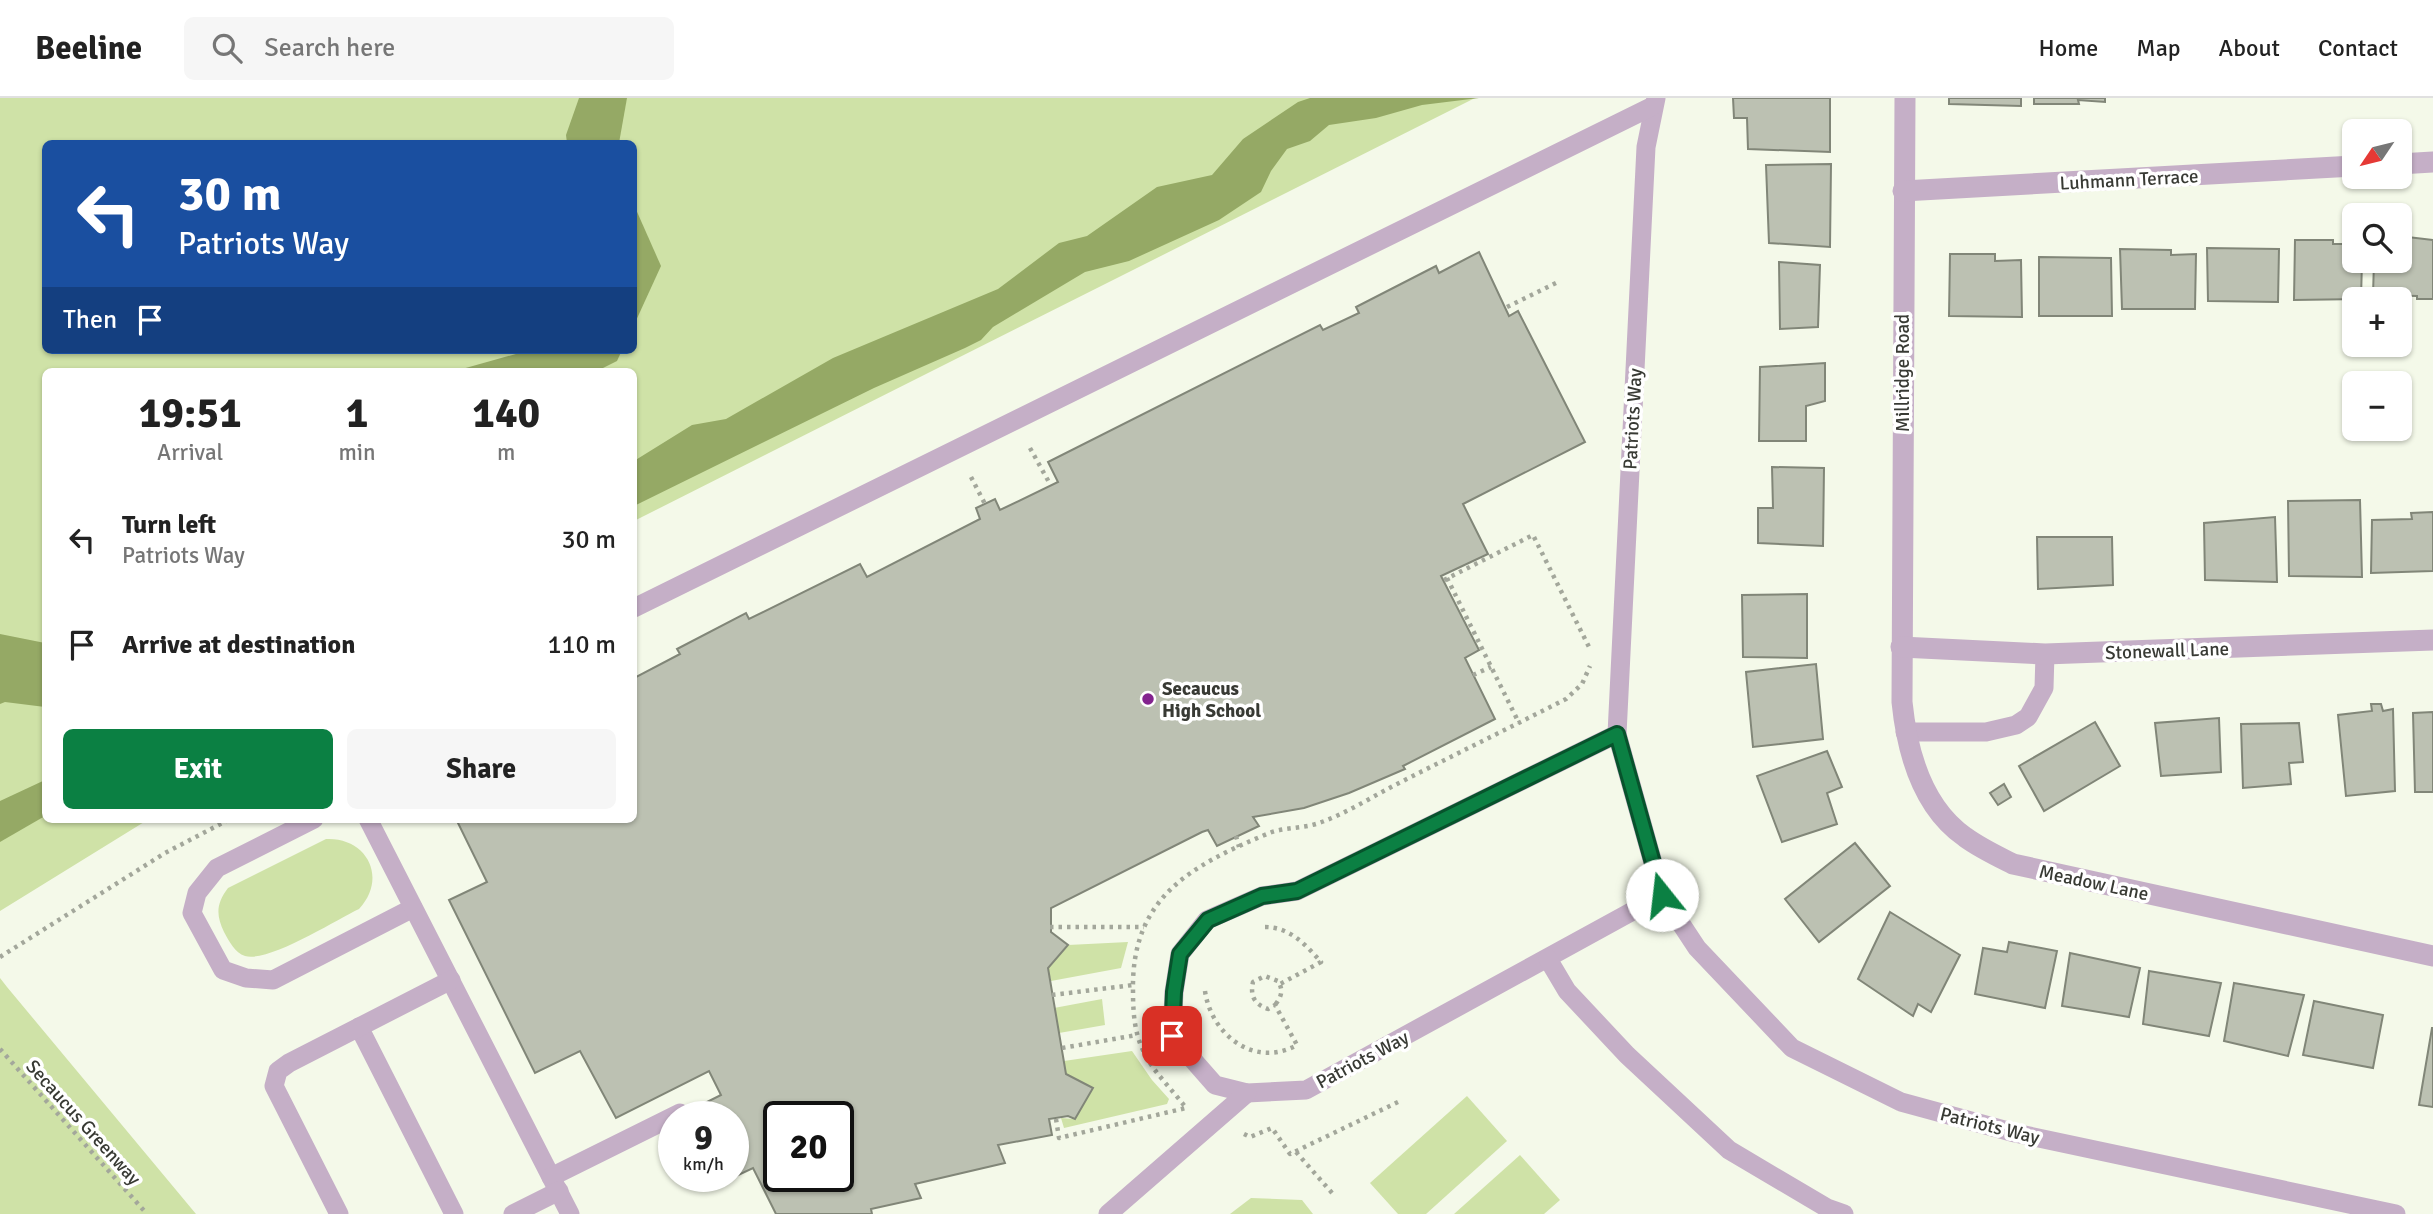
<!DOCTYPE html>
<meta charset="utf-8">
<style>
:root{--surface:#fff;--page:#f6f6f6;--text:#222;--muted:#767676;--line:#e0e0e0;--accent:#0b8043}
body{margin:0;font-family:Signika,sans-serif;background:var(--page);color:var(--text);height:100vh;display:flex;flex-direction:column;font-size:26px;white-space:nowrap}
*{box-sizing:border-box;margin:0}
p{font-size:23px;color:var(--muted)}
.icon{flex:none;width:38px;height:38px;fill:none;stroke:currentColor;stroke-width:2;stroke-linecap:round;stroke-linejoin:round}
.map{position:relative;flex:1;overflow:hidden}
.panel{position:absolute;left:42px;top:270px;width:595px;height:455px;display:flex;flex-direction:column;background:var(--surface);border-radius:10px;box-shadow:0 2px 5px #0004}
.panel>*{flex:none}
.hud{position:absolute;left:42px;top:42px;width:595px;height:214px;border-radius:10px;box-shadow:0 2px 5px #0004;background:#1a4fa0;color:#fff;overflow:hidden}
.needle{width:46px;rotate:235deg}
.controls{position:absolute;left:2342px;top:21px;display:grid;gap:14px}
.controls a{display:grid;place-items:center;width:70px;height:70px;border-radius:10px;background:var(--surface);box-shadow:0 2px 5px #0004;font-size:35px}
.speed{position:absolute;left:658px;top:1003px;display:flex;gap:14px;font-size:35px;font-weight:700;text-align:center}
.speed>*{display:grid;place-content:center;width:91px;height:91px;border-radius:50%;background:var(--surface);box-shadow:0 2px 5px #0004;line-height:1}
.speed small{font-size:18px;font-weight:400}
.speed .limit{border:4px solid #111;border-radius:10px;background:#fff;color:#111}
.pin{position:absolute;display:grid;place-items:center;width:60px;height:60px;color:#fff;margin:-30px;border-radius:14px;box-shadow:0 4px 10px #0006}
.me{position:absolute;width:77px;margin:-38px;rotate:344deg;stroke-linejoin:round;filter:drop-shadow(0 0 5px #0008)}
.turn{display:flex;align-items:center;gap:24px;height:147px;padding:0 21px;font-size:32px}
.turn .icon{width:91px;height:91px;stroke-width:2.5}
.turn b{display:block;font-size:49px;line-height:60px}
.then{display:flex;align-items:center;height:66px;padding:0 21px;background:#0003;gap:14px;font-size:26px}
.eta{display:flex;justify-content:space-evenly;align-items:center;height:119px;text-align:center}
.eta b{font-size:42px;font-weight:800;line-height:49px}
.action{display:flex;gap:14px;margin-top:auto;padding:14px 21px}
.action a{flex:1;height:80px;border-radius:10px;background:var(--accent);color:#fff;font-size:28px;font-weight:800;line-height:80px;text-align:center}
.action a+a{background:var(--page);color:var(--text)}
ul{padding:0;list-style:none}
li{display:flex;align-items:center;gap:21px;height:105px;padding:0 21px}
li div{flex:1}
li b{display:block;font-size:26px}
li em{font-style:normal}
header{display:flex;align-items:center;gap:42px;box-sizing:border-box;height:98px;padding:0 35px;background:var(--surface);border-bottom:2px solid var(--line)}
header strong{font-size:33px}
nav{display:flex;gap:38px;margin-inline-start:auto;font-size:24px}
.search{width:490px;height:63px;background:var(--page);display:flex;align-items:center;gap:18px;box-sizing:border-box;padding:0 24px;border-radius:10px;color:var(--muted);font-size:26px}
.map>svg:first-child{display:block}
.green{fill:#cfe2a7;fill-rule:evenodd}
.water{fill:#95a965}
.building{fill:#bcc1b2;stroke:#818678;stroke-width:2;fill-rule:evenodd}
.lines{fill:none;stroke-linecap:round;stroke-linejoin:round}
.path{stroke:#a3a79b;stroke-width:4.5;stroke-dasharray:3.5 5;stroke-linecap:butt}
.service{stroke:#c5afc7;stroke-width:19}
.minor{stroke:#c5afc7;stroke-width:21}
.route-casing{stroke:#07532c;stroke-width:18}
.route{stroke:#0b8043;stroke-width:12}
.poi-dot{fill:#83238e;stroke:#fff;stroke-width:2.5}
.labels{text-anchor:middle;stroke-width:7;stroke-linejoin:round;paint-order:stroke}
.street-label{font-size:19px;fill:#383a34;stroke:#fff}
.poi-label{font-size:19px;font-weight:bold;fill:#383a34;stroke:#fff;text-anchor:start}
</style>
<header>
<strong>Beeline</strong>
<div class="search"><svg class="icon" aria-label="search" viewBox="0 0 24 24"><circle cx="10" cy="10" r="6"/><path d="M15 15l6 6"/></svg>Search here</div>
<nav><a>Home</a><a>Map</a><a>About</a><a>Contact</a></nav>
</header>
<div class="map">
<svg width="2433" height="1116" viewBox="0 0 2433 1116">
<rect width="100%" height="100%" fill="#f4f9e9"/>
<g class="green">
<path d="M 0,0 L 1475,0 L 634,423 L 634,273 L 46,273 L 46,721 L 149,721 L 0,813 ZM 46,46 L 634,46 L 634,252 L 46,252 Z"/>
<path d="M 326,741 C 367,739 388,780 359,811 C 336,822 268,865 245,858 C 235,855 229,843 224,834 C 216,817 216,806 228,790 Z"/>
<polygon points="1128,844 1121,870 1051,883 1048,870 1068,847"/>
<polygon points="0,880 7,889 196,1116 0,1116"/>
<polygon points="1102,901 1105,927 1059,935 1054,910"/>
<polygon points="1132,953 1152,982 1169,1001 1167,1006 1064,1030 1061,1020 1075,1021 1093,990 1066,976 1064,963"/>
<polygon points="1467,998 1507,1043 1426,1116 1398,1116 1370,1085"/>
<polygon points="1520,1057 1560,1102 1544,1116 1454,1116"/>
<polygon points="1251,1100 1302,1102 1313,1116 1230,1116"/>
</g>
<g class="water">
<polygon points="579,0 627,0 619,45 567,45 566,37"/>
<polygon points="1310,0 1479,0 1422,7 1376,20 1329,27 1310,43 1287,51 1271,73 1261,94 1219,122 1129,163 1085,174 993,229 981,242 965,250 874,290 634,408 634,363 692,327 726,321 833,260 998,191 1059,145 1087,138 1157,89 1212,77 1243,41 1298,4"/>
<polygon points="634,107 661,168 634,227"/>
<polygon points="530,252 622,252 617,263 597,273 455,273"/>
<polygon points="0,536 45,545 45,609 5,604 0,606"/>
<polygon points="45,682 45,718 0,744 0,703"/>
</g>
<g class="building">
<polygon points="1733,0 1830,0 1830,54 1748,51 1747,20 1734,20"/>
<polygon points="1949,0 2021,0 2021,8 1949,6"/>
<polygon points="2034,0 2105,0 2105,4 2078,2 2079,6 2034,6"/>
<polygon points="1831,66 1830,149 1769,145 1766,67"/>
<polygon points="2399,138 2433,142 2433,201 2417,201 2417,198 2373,197 2374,163 2399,163"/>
<polygon points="2295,142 2333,142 2333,146 2354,146 2354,163 2362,163 2361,201 2294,202"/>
<polygon points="2207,150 2279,151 2278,204 2208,203"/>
<polygon points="2120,151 2171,152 2171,157 2196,156 2195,211 2122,211"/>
<path d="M 1479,154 L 1509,218 L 1518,213 L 1585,344 L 1463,406 L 1488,456 L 1441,478 L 1479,552 L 1465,560 L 1495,621 L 1403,668 L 1405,671 L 1349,695 L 1304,710 L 1253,719 L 1259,728 L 1217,748 L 1208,732 L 1202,734 L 1051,810 L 1051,834 L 1068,847 L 1048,870 L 1066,976 L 1093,990 L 1075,1021 L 1068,1018 L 1049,1021 L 1052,1037 L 998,1047 L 1005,1065 L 915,1086 L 921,1100 L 871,1111 L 872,1116 L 776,1116 L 753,1070 L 734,1079 L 733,1078 L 733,1018 L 704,1018 L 699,1008 L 721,997 L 709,973 L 616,1020 L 580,953 L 535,975 L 449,802 L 487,784 L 457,723 L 634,721 L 634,580 L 680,556 L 677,551 L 746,515 L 749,521 L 860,466 L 867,479 L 980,421 L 976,410 L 995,401 L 1000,412 L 1058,384 L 1048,364 L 1320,227 L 1323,232 L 1359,215 L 1356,209 L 1436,168 L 1439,175 ZM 779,1018 L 838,1018 L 838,1078 L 779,1078 Z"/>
<polygon points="1950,156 1995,156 1995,163 2021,162 2022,219 1949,218"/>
<polygon points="2039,159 2111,160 2112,218 2039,218"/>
<polygon points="1779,164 1820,167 1818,229 1780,231"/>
<polygon points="1825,265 1825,303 1806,308 1806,343 1759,343 1760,269"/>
<polygon points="1772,369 1824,370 1823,448 1758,445 1758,410 1773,410"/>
<polygon points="2360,402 2362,479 2289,478 2288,403"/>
<polygon points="2433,414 2433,473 2371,475 2372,422 2412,421 2411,415"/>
<polygon points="2275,419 2277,484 2205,482 2204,425"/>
<polygon points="2037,439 2112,439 2113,487 2038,491"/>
<polygon points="1807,496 1807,560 1743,559 1742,497"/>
<polygon points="1816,566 1823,641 1753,649 1746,574"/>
<polygon points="2371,606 2381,606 2383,613 2393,611 2395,693 2346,698 2338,617 2372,613"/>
<polygon points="2433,614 2433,694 2415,694 2413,615"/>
<polygon points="2219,620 2221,674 2161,678 2155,625"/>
<polygon points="2095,624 2120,668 2044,713 2019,668"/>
<polygon points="2299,625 2303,664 2289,665 2291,686 2243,690 2241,626"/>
<polygon points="1827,653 1842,689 1827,695 1837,726 1782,744 1757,678"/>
<polygon points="2004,686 2011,699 1998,707 1990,695"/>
<polygon points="1855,745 1890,788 1819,844 1785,801"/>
<polygon points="1890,814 1960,857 1931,914 1918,906 1913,918 1858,881"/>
<polygon points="2009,844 2057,853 2045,910 1975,896 1983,850 2007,854"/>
<polygon points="2070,855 2140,870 2129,919 2062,908"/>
<polygon points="2149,873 2221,885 2209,938 2143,926"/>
<polygon points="2234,885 2304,897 2288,958 2224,943"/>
<polygon points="2314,903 2383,917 2373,970 2303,957"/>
<polygon points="2432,930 2433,930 2433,1009 2419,1007"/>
</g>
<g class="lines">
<g class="path">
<polyline points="1507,209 1556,185"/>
<polyline points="1030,350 1050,386"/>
<polyline points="971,379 985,406"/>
<polyline points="1447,480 1519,625"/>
<polyline points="1444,482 1533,437 1591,553"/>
<polyline points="1473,577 1491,569"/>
<polyline points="1236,738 1239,749"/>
<polyline points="1050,829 1144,829"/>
<path d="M 1265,829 C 1290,829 1306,847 1321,864 L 1280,886"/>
<polyline points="0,859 165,755 230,721"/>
<path d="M 1205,893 C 1211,936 1254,971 1297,947 L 1275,907 L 1268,911 C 1254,906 1250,898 1253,884 L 1265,878 L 1278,883 C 1284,893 1281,899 1275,907"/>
<polyline points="1052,897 1133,887"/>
<polyline points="1062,950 1137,937"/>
<polyline points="0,951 147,1116"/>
<path d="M 1056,1021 L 1059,1040 L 1186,1010 C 1172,991 1151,972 1142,950 C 1134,932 1133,912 1133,893 C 1131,800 1190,768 1267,736 C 1282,729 1302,731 1319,725 C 1345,716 1370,700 1395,687 C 1452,658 1509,630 1566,601 L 1582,586 L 1590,568"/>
<polyline points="1244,1036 1250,1039 1272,1030 1290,1056 1398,1004"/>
<polyline points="1296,1054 1333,1096"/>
</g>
<g class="service">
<polyline points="1656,0 1646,49 1617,636 1662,797 1697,850 1792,950 1901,1004 2015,1035 2396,1116"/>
<polyline points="634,510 1653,8"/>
<polyline points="1905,634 1986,634 2016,627 2028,619 2044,590 2045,556"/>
<polyline points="1617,636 1297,793 1262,798 1207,822 1180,856 1174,894 1172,938 1215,987 1247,995 1306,992 1662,797"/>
<polyline points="314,721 217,770 197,795 192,815 223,872 246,880 273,882 413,810"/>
<polyline points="368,721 570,1116"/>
<polyline points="1548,861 1567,893 1627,957 1729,1052 1827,1110 1844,1116"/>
<polyline points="359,929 454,1116"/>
<polyline points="551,1079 680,1015"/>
<polyline points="339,1116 274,988 278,973 289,965 451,882"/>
<polyline points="513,1116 559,1093"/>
<polyline points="1108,1116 1247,995"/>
</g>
<g class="minor">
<path d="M 1905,0 L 1902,604 C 1907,653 1922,709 1965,739 C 1980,750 1997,758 2013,766 L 2433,858"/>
<polyline points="2399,66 2433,64"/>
<polyline points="1903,93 2354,68"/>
<polyline points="1901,549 2045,556 2433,542"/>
</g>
</g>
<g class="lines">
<defs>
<polyline id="route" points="1172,938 1174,894 1180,856 1208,822 1262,798 1297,793 1617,636 1662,797"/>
</defs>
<use href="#route" class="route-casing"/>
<use href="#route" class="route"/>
</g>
<circle class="poi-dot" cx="1148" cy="601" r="7"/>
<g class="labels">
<g class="street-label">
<text transform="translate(2129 81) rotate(-3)" y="7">Luhmann Terrace</text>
<text transform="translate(1902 275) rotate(-90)" y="7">Millridge Road</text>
<text transform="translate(1632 321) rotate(-87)" y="7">Patriots Way</text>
<text transform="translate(2167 552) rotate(-2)" y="7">Stonewall Lane</text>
<text transform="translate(2094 784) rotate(12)" y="7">Meadow Lane</text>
<text transform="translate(1362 961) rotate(-28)" y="7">Patriots Way</text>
<text transform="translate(84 1024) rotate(48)" y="7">Secaucus Greenway</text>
<text transform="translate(1990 1027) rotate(14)" y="7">Patriots Way</text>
</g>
<g class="poi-label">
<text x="1162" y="597">Secaucus<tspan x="1162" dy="22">High School</tspan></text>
</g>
</g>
</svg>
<div class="controls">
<a><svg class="needle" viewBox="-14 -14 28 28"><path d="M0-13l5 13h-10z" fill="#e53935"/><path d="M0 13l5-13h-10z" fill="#767676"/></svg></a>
<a><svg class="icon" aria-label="search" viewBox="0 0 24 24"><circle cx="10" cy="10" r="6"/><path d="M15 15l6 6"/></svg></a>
<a>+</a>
<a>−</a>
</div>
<div class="speed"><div>9<small>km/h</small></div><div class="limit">20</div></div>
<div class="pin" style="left:1172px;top:938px;background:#d93025"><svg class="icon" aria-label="arrive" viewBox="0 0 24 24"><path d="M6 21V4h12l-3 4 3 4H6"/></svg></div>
<svg class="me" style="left:1662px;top:797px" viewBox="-20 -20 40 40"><circle r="19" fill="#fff"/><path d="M0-13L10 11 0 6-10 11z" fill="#0b8043"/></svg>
<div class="hud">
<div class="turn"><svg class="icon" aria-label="left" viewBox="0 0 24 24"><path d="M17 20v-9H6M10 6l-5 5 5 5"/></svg><div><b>30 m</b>Patriots Way</div></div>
<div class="then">Then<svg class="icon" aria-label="arrive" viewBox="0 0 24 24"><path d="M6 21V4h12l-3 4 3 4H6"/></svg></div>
</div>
<section class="panel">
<div class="eta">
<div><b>19:51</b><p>Arrival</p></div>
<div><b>1</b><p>min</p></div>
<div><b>140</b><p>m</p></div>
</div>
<ul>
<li><svg class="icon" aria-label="left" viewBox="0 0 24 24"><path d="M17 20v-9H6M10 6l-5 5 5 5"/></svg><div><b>Turn left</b><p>Patriots Way</p></div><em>30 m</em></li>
<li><svg class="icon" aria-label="arrive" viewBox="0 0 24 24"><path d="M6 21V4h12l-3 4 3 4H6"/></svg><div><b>Arrive at destination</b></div><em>110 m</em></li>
</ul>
<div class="action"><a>Exit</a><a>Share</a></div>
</section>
</div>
